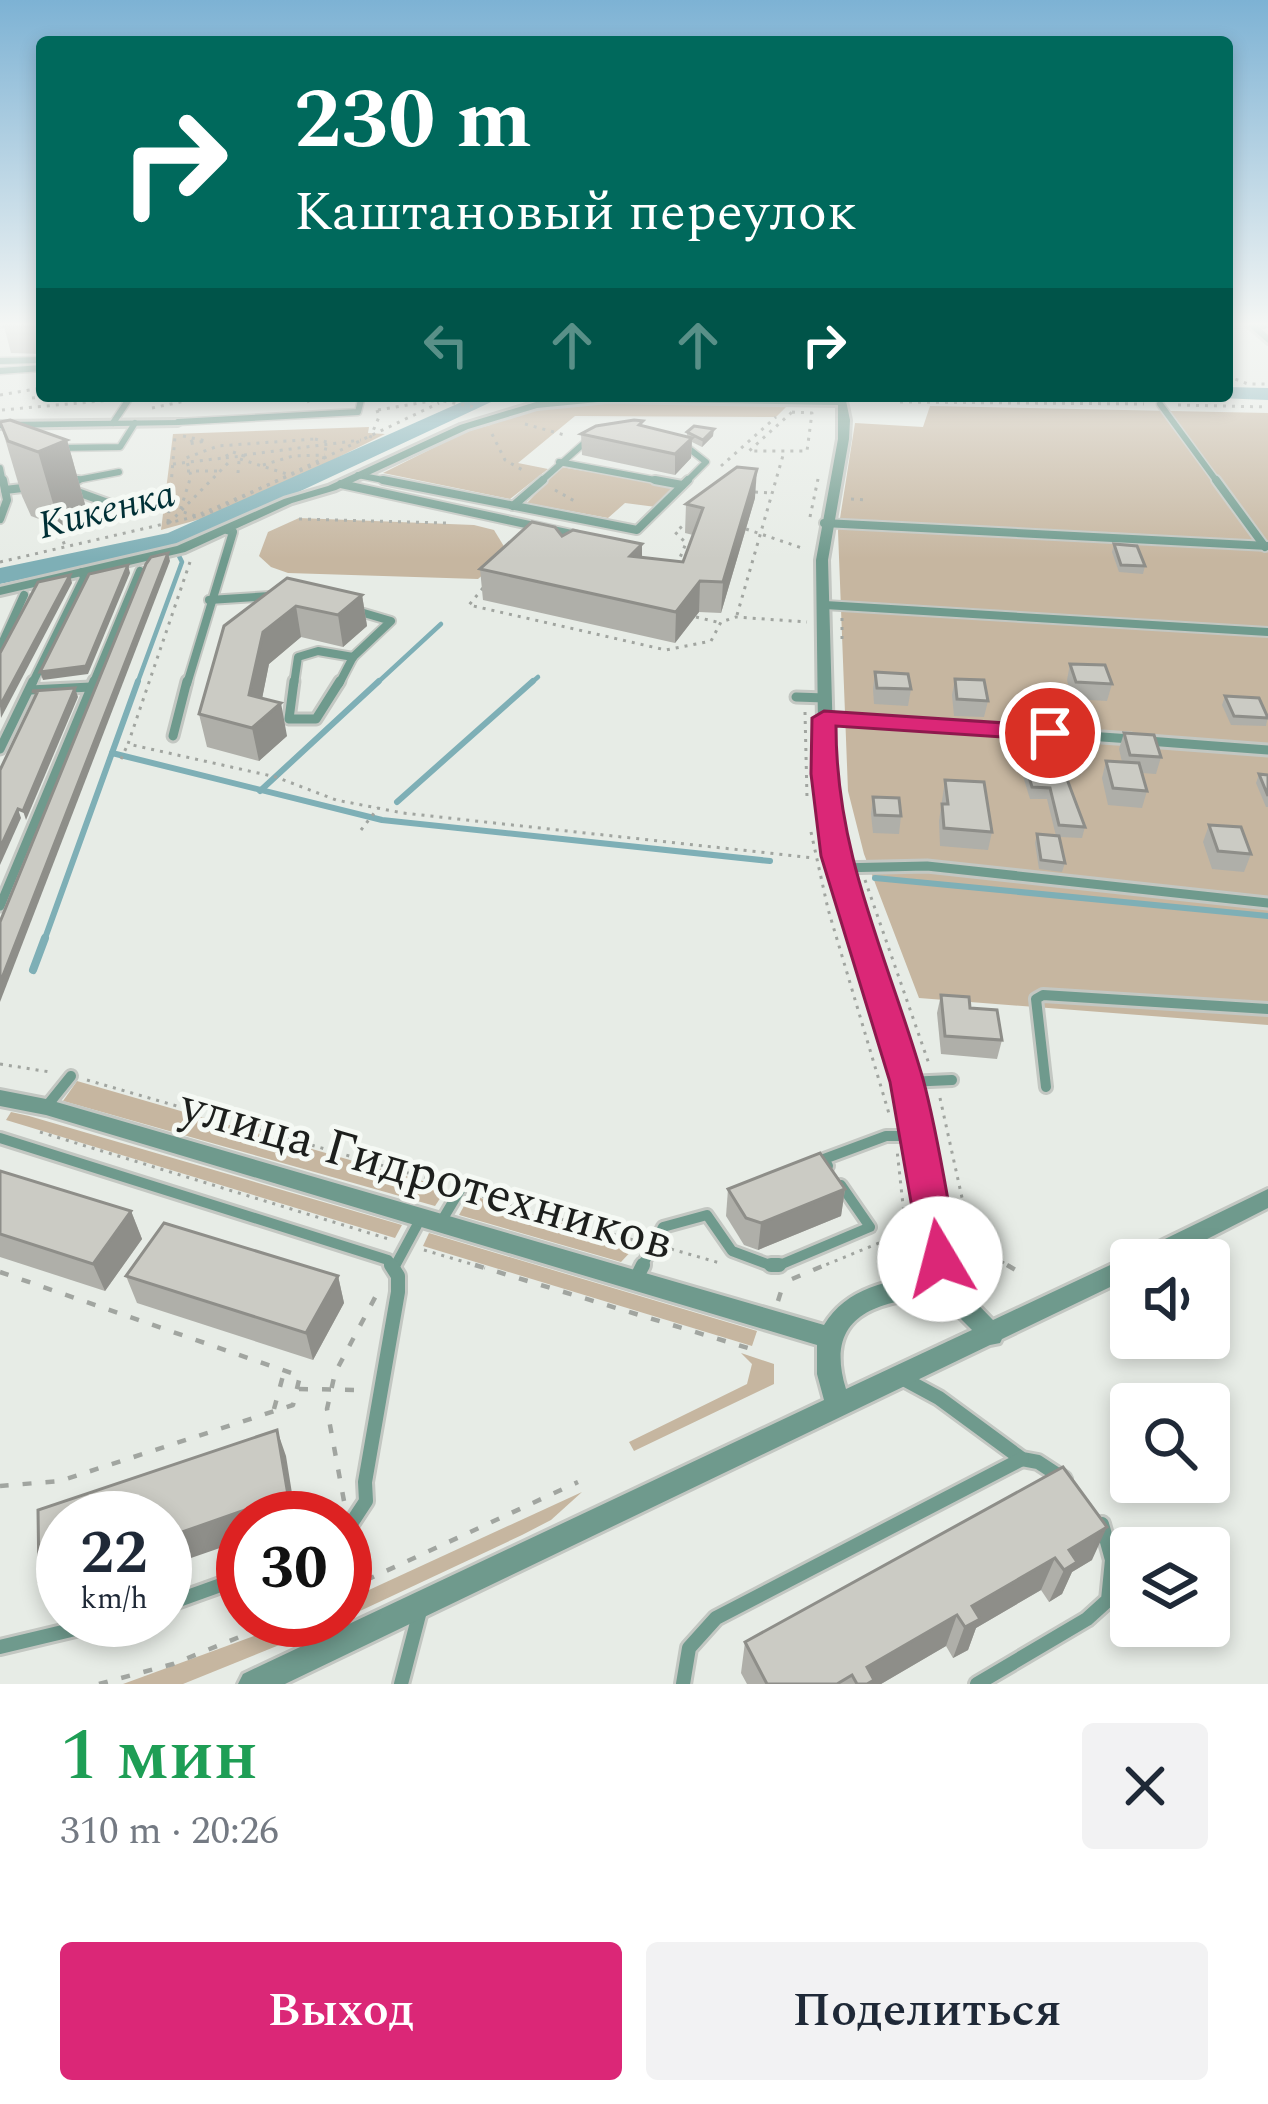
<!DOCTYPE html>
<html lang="ru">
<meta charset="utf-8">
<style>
:root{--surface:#fff;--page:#f2f2f3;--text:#1f2937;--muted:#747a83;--accent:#db2777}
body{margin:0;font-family:Spectral,serif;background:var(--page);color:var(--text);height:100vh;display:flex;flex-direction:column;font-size:45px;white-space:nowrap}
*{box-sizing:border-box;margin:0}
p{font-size:39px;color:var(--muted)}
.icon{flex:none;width:66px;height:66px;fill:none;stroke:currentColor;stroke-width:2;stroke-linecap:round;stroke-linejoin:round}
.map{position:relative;height:1684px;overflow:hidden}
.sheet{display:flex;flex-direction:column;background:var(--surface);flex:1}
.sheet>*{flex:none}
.top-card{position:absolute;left:36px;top:36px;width:1197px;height:366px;border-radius:12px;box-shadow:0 6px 18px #0003;background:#00695c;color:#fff;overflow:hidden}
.tools{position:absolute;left:1110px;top:1239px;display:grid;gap:24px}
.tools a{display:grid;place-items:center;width:120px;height:120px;border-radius:12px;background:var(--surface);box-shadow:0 6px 18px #0003;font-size:60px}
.speed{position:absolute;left:36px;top:1491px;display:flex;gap:24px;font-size:60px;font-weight:700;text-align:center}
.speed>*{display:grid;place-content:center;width:156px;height:156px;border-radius:50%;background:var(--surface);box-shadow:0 6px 18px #0003;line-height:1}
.speed small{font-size:30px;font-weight:400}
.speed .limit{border:18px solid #d22;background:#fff;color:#111}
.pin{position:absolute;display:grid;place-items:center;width:102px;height:102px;color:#fff;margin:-51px;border:6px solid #fff;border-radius:50%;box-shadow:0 3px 12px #0007}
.me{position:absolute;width:132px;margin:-66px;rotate:352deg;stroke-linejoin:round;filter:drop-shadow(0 0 9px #0008)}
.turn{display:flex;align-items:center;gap:42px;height:252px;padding:0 60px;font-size:54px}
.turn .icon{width:156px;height:156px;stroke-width:2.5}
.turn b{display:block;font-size:84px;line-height:102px}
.lanes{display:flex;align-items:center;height:114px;padding:0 60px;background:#0003;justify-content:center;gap:60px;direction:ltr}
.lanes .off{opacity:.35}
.round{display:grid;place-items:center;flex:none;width:126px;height:126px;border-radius:12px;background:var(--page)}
.overview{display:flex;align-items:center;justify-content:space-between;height:204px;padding:0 60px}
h1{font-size:72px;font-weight:600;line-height:90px;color:#1e9e55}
.button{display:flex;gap:24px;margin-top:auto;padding:24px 60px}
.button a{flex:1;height:138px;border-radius:12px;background:var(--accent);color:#fff;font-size:48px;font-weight:600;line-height:138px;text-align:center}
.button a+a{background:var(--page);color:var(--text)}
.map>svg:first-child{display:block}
.green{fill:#c6b6a0}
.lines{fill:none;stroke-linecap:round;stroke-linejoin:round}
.stream-far2{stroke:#7eafb6;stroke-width:4.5}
.stream-far1{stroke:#7eafb6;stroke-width:6}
.stream{stroke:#7eafb6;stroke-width:8}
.river{fill:#7eafb6;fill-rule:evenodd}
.lane-far4-casing{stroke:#c3c7c2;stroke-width:9}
.lane-far3-casing{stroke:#c3c7c2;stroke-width:12}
.lane-far2-casing{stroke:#c3c7c2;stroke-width:15}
.lane-far1-casing{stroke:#c3c7c2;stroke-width:16}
.lane-casing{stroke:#c3c7c2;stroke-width:20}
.street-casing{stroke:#c3c7c2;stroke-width:6}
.path-far1{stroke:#a1a5a0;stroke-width:3;stroke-dasharray:3 6;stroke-linecap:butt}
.path{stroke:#a1a5a0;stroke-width:4.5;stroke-dasharray:9 14;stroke-linecap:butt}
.lane-far4{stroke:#6f9a8d;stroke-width:6}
.lane-far3{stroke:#6f9a8d;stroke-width:8}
.lane-far2{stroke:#6f9a8d;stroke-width:9}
.lane-far1{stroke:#6f9a8d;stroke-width:10}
.lane{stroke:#6f9a8d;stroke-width:14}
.street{fill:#6f9a8d;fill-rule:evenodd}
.wall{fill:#afafa9}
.shaded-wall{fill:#8e8e89}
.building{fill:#cbcbc4;stroke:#8e8e89;stroke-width:3}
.route{fill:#db2777;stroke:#8e194d;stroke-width:3}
.labels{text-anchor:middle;stroke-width:10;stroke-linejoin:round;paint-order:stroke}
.far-water-label{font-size:39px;font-style:italic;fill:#003036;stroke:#f5f9f4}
.near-street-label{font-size:51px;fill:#1d1f1d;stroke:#f5f9f4}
</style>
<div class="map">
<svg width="1268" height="1684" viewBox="0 0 1268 1684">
<rect width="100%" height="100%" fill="#e7ece6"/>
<g class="green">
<polygon points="624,401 788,405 776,417 575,416 518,463 548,469 510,499 383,473 465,432 490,425 489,421 559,405"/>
<polygon points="930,406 1268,413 1268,1025 919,998 864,854 848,791 838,531 855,423 923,427"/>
<polygon points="369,427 368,433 385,434 233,510 161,530 173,434"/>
<polygon points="561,467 675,486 656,507 625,503 608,518 527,503"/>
<polygon points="299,518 474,525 494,530 508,553 478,579 288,573 271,567 259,556 268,532"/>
<polygon points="77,1081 447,1188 435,1206 63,1101"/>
<polygon points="11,1112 29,1116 402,1225 395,1238 6,1120"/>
<polygon points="470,1195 471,1195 636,1246 621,1262 459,1215"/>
<polygon points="429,1233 757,1331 752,1346 423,1246"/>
<polygon points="741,1353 774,1364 774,1384 634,1451 629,1442 747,1384 752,1364"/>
<polygon points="582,1492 551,1520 522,1535 345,1618 345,1601"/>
<polygon points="298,1620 341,1620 183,1684 123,1684"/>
</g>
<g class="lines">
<g class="stream-far2">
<polyline points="167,541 175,551"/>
<polyline points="137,684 182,562 179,556"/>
<polyline points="376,684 441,624"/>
<polyline points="530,684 538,677"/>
</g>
<g class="stream-far1">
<polyline points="112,753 382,820 770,861"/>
<polyline points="260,791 379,681"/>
<polyline points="397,802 533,681"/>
<polyline points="875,878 1268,916"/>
<polyline points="44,941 138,681"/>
</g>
<polyline class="stream" points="33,970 45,938"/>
<g class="river">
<polygon points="1227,387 1268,388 1268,400 1219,398 1227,396"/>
<polygon points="475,396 504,396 185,545 0,584 0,568 168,533"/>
</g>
<defs>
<g id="lane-far4">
<polyline points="1260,323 1264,326"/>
<polyline points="0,361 42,360"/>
<polyline points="0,371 42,368"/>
<polyline points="1160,404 1218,483"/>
<polyline points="178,422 358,412 362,396"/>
<polyline points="113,423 131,396"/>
<polyline points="683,444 706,462 685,483"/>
<polyline points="59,448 120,447 135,423"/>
<polyline points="559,462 671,483"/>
<polyline points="0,468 3,483"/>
<polyline points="358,475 398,483"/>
<polyline points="72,481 119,472"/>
<polyline points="539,483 590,438"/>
</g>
<g id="lane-far3">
<polyline points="383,480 637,530 688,480"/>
<polyline points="655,480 682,485"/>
<polyline points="1216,480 1265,547"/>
<polyline points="72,481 78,480"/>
<polyline points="341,484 576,535"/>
<polyline points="5,490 31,487"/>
<polyline points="72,490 119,507"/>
<polyline points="513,506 543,480"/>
<polyline points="0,519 7,500 3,480"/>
<polyline points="824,523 1268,546"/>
<polyline points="209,600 270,596"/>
<polyline points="825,605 1268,632"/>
<polyline points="0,648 24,595"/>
<polyline points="353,657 391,621 357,611"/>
<polyline points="32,684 84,578 82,572"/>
<polyline points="93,684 140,571"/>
<polyline points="187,684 233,532 227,530"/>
<polyline points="294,684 298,657 318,651 353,657"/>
<polyline points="339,684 353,657"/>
</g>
<g id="lane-far2">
<polyline points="294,681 289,719 316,719 340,681"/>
<polyline points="30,690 91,687"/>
<polyline points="796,697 825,698"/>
<polyline points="825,718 1131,739"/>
<polyline points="173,736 187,681"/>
<polyline points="1148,741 1268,750"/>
<polyline points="0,749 33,681"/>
<polyline points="838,868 927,866 1268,903"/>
<polyline points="0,906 94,681"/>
</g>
<g id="lane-far1">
<polyline points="907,1082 952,1080"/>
<polyline points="1046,1087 1036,999 1043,995 1268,1009"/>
<polyline points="46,1107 71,1076"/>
<polyline points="0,1138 388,1260 393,1268"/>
<polyline points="828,1166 824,1159 886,1136 919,1136"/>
<polyline points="441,1222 463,1185"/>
<polyline points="394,1268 422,1216"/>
<polyline points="641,1268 663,1227 707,1215 732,1251 775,1267 870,1227 841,1185"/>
</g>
<g id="lane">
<polyline points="771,1265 779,1265"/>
<polyline points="636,1279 643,1265"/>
<polyline points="902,1378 939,1398 1022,1459 1038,1462 1064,1479"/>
<polyline points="345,1533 366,1501 365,1482 398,1292 398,1276 391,1265"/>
<polyline points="165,1605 243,1577"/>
<polyline points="0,1647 113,1620"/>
<polyline points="401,1684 420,1611"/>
<polyline points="683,1684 689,1648 716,1618 1022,1459"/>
<polyline points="977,1684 1087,1619 1108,1600 1112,1560 1102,1524"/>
</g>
<g id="street">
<polygon points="1245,323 1255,323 1268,335 1268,343"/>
<path d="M 598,396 L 837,399 L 837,396 L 845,396 L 850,420 L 849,439 L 828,560 L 835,811 L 855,894 L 909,1053 L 925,1116 L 954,1280 L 993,1320 L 1123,1259 L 1134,1257 L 1136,1253 L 1268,1189 L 1268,1208 L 1166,1260 L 1131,1260 L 1131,1277 L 1002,1339 L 1000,1343 L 990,1345 L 285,1684 L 238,1684 L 243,1674 L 824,1400 L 817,1374 L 817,1345 L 46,1115 L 0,1106 L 0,1090 L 46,1099 L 824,1325 C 846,1288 889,1279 930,1276 L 905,1116 L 889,1053 L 837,894 L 819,811 L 816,560 L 838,439 L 838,405 L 608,401 L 537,408 L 468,429 L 336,490 L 292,503 L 185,552 L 0,595 L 0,587 L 177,546 L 284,499 L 328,486 L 460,425 L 536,402 ZM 938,1296 L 972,1330 L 846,1389 C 823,1315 877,1301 938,1296 Z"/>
<polygon points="182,420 183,422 178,425 0,428 0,422"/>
</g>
</defs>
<use href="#lane-far4" class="lane-far4-casing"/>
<use href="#lane-far3" class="lane-far3-casing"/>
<use href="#lane-far2" class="lane-far2-casing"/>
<use href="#lane-far1" class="lane-far1-casing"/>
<use href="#lane" class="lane-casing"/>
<use href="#street" class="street-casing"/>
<g class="path-far1">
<polyline points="1227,376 1248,384 1268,384"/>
<polyline points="0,395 42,388"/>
<polyline points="417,396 474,407"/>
<polyline points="32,398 59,396"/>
<polyline points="143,398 199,396"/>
<polyline points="307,402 319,396"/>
<polyline points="900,402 1144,404"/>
<polyline points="1178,405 1268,407"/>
<polyline points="152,408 209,396"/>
<polyline points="2,410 112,400"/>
<polyline points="378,410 460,396"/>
<polygon points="792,412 812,413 807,451 749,451"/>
<polyline points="525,424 568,436"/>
<polyline points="492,434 505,460 526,472"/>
<polyline points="183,436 206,441 188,444 193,440"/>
<polyline points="370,438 379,417 377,410"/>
<polygon points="315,439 327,442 323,461 196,516 180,511 191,476 186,458 218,446"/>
<polygon points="233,452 244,456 223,458"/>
<polyline points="244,455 361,440"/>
<polyline points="240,459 290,475"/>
<polyline points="173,464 223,458"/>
<polyline points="263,465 293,456 325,455"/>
<polyline points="721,466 776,417"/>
<polyline points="187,471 218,471"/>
<polyline points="238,473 239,461"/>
<polyline points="555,490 578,503"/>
<polyline points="755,492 772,493"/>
<polyline points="851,499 866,500"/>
<polyline points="810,517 818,479"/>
<polyline points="299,519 447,523"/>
<polyline points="168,522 175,436"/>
<polyline points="169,523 231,460"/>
<polyline points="746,529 805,549"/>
<polyline points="60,533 65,546"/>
<polyline points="0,562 207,514 439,403"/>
<polyline points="190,562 128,744 276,777 336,800 403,813 814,858"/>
<polyline points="677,565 686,543 675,532 684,525"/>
<polyline points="483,588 469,605 666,650 711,641 721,622 736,617 807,622"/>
<polyline points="737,615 784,452"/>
<polyline points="696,617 717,622"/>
<polyline points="842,618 842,645"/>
<polyline points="805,712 807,798"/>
<polyline points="121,759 127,746"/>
<polyline points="361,830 378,808"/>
<polyline points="811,832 828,909 890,1117"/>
<polyline points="865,880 929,1064"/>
<polyline points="0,1064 50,1072"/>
<polyline points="87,1080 446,1184"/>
<polyline points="940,1098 970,1234"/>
<polyline points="40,1132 392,1240"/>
<polyline points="474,1194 637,1241"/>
<polyline points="970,1244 1013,1268"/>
<polyline points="671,1249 720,1263"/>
<polyline points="424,1250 485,1268"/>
<polyline points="818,1268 906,1232 897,1150"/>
</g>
<g class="path">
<polyline points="475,1265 761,1352"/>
<polyline points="1007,1265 1026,1276"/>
<polyline points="0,1272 300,1376 293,1405 60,1481 0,1486"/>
<polyline points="792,1279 825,1265"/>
<polyline points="778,1301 784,1282"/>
<polyline points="299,1389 361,1390"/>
<polyline points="274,1409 284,1372"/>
<polyline points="344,1501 327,1409 335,1373 379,1290"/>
<polyline points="345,1590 578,1482"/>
<polyline points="99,1684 173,1664 281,1620"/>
</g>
<use href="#lane-far4" class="lane-far4"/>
<use href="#lane-far3" class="lane-far3"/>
<use href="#lane-far2" class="lane-far2"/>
<use href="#lane-far1" class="lane-far1"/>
<use href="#lane" class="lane"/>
<use href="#street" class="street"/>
</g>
<g class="wall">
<polygon points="42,323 42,354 11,353 4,326"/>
<polygon points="0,422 67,440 88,515 60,527 31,516 22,496"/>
<polygon points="643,426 687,437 687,432 713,436 702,447 692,442 691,458 675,475 582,455 581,434"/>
<polygon points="755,498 721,613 699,612 675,643 483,600 480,569 562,536 642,557 683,562 693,535 685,533 686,504"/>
<polygon points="1114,544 1145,566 1143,574 1119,572 1112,552"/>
<polygon points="287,578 362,595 367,626 343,647 301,637 269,664 262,698 287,736 259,761 207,747 199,714"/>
<polygon points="1070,664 1112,684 1107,701 1072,699 1067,680"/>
<polygon points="875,672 911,689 908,706 874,704 873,689"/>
<polygon points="955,679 988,701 984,717 954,716 952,695"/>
<polygon points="1225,696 1268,716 1266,726 1231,725 1222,705"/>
<polygon points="1032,733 1085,827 1082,838 1060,837 1065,863 1062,872 1039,869 1035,843 1037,834 1056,836 1047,799 1030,799 1023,776 1025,764 1035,765 1030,744"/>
<polygon points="1124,733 1161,757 1156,774 1142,773 1147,791 1142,808 1108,805 1102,778 1106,761 1122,762 1119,749"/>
<polygon points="1259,774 1268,775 1268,807 1266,807 1256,783"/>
<polygon points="945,780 992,832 988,850 940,846 939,821"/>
<polygon points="873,797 901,816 899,834 873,833 871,814"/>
<polygon points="1209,825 1251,854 1244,872 1212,869 1203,842"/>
<polygon points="941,995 970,1008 1002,1040 997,1059 941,1054 937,1013"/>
<polygon points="0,1171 131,1211 142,1239 105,1291 0,1257"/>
<polygon points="728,1189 845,1189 841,1216 758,1250 744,1245 726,1216"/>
<polygon points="126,1276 338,1276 344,1303 313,1360 137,1303"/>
<polygon points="1063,1467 1092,1560 1072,1572 1062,1594 1049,1602 1041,1590 976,1628 968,1650 953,1658 946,1646 881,1684 747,1684 741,1673 745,1642"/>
</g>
<g class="shaded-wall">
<polygon points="714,429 713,436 702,447 703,440"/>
<polygon points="692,438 691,458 675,475 675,454"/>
<polygon points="67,440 88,515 60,527 38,452"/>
<polygon points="757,469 755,498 721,613 723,582"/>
<polygon points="642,544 642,574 630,556"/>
<polygon points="168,553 170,561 0,1002 0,983"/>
<polygon points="128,565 130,573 88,674 43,680 40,672"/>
<polygon points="70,575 72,583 1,718 0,706"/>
<polygon points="700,581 699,612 675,643 676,612"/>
<polygon points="362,595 367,626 343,647 338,615"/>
<polygon points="296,606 301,637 269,664 257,724 281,703 287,736 259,761 252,728 249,695 263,632"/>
<polygon points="75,688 78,697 26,820 23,811"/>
<polygon points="18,809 21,818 0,865 0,848"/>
<polygon points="845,1189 841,1216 758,1250 761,1223"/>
<polygon points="131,1211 142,1239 105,1291 93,1264"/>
<polygon points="338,1276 344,1303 313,1360 306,1333"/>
<polygon points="277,1430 286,1456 296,1518 243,1518 243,1540 165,1567 165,1538"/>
<polygon points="1107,1527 1092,1560 1072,1572 1062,1594 1049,1602 1064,1570 1069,1550"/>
<polygon points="1055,1558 1041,1590 976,1628 968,1650 953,1658 972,1606"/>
<polygon points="63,1573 63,1603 55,1605 39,1581"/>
<polygon points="957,1615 946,1646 881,1684 862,1684 867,1667"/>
</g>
<g class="building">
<polygon points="6,323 42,323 42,327 4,326"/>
<polygon points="10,420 67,440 38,452 8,441 0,422"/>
<polygon points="634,420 643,421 639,425 692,438 675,454 581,434 596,426"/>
<polygon points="694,426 714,429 703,440 687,432"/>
<polygon points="737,467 757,469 723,582 700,581 676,612 480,569 532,522 555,527 562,536 573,530 642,544 630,556 683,562 703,508 686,504"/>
<polygon points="1114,544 1137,546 1145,566 1121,565"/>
<polygon points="168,553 0,983 0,922 146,564 151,557"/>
<polygon points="128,565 86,666 40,672 89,574"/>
<polygon points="70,575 0,706 0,653 38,582"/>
<polygon points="287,578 362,595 338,615 296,606 263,632 249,695 281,703 252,728 199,714 224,626"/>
<polygon points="1070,664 1105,665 1112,684 1076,682"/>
<polygon points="875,672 908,674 911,689 877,688"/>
<polygon points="955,679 984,680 988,701 957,699"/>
<polygon points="75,688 23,811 18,809 0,848 0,770 37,693 32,691"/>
<polygon points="1225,696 1259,698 1268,718 1234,716"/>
<polygon points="1032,733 1050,734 1085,827 1059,825 1050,788 1032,787 1025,764 1040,765"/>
<polygon points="1124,733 1154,735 1161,757 1130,755"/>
<polygon points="1106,761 1139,763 1147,791 1113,788"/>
<polygon points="1259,774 1268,775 1268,796"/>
<polygon points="945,780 984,782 992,832 944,828 942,804 948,804"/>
<polygon points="873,797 899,798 901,816 875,815"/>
<polygon points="1209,825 1241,827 1251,854 1218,851"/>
<polygon points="1037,834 1059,836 1065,863 1041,860"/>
<polygon points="941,995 969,997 970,1008 997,1010 1002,1040 945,1036"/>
<polygon points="820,1153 845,1189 761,1223 746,1218 728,1189"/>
<polygon points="0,1171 131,1211 93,1264 0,1234"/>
<polygon points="164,1223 338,1276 306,1333 126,1276"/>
<polygon points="277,1430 288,1495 165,1538 165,1518 63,1518 63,1573 39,1581 38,1510"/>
<polygon points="1063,1467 1107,1527 1069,1550 1077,1562 1064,1570 1055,1558 972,1606 980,1619 965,1627 957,1615 867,1667 874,1680 867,1684 857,1684 852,1675 837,1684 767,1684 745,1642"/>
</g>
<linearGradient id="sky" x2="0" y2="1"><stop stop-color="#7db2d4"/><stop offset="0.58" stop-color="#f4f6f4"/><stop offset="1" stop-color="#f4f6f4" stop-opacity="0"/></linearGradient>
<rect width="1268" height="559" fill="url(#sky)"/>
<path class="route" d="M 824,711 L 1050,726 L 1062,733 L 1050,740 L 836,726 C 836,858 888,957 923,1079 C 939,1138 947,1200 959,1259 L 953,1271 L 940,1275 L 927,1271 L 921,1259 L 890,1082 L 821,856 L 811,774 L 812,718 Z"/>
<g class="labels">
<g class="far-water-label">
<text transform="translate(106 508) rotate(-14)" y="14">Кикенка</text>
</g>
<g class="near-street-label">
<text transform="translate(427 1172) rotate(16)" y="18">улица Гидротехников</text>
</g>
</g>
</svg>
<div class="tools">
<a><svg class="icon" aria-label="sound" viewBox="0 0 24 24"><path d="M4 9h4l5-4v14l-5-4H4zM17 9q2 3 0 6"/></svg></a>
<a><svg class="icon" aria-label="search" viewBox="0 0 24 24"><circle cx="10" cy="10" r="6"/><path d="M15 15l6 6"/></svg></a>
<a><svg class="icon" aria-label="layers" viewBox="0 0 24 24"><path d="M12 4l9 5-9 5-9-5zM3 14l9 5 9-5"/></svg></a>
</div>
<div class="speed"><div>22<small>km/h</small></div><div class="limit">30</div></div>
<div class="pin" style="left:1050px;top:733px;background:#d93025"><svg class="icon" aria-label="arrive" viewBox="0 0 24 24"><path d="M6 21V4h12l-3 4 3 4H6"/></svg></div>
<svg class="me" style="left:940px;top:1259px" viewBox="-20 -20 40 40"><circle r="19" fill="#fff"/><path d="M0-13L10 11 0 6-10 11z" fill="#db2777"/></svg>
<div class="top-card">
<div class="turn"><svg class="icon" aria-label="right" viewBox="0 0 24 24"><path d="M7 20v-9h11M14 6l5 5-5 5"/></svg><div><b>230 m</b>Каштановый переулок</div></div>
<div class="lanes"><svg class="icon off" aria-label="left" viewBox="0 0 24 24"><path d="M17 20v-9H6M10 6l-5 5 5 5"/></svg><svg class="icon off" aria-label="ahead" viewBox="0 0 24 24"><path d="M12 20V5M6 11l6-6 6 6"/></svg><svg class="icon off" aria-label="ahead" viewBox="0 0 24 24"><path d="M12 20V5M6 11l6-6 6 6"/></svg><svg class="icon" aria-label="right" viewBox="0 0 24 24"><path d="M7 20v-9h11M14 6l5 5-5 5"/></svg></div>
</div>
</div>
<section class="sheet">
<div class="overview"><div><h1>1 мин</h1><p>310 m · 20:26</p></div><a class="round"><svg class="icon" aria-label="close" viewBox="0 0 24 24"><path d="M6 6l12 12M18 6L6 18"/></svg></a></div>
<div class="button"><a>Выход</a><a>Поделиться</a></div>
</section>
